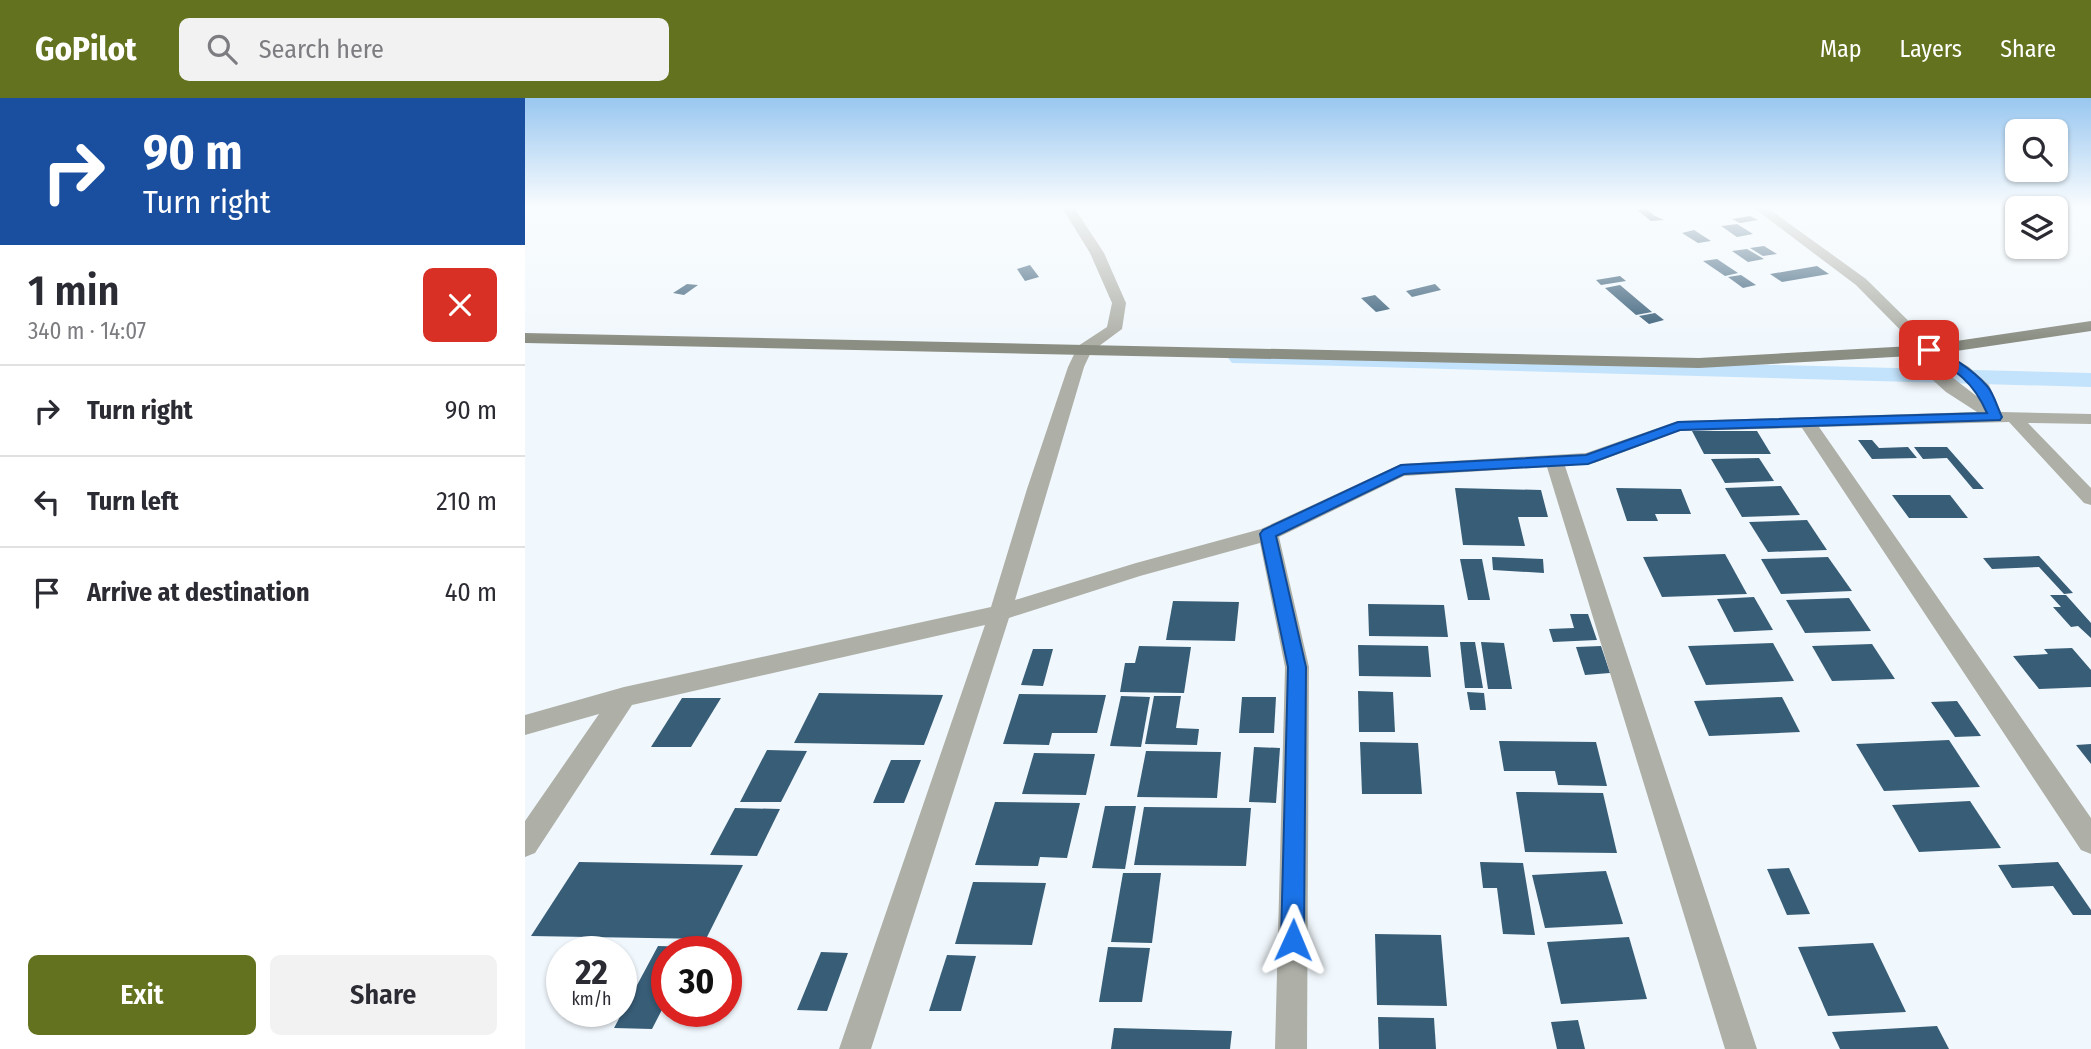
<!DOCTYPE html>
<meta charset="utf-8">
<style>
:root{--surface:#fff;--page:#f2f2f3;--text:#2b2b33;--muted:#7c7c81;--line:#e1e1e2;--accent:#63721e}
body{margin:0;font-family:"Fira Sans Condensed",sans-serif;background:var(--page);color:var(--text);height:100vh;display:flex;flex-direction:column;font-size:26px;white-space:nowrap}
*{box-sizing:border-box;margin:0}
p{font-size:23px;color:var(--muted)}
.icon{flex:none;width:38px;height:38px;fill:none;stroke:currentColor;stroke-width:2;stroke-linecap:round;stroke-linejoin:round}
.map{position:relative;flex:1;overflow:hidden}
.drawer{display:flex;flex-direction:column;background:var(--surface);width:525px}
.drawer>*{flex:none}
.banner{background:#1a4fa0;color:#fff;overflow:hidden}
.fabs{position:absolute;left:1480px;top:21px;display:grid;gap:14px}
.fabs a{display:grid;place-items:center;width:63px;height:63px;border-radius:10px;background:var(--surface);box-shadow:0 2px 5px #0004;font-size:35px}
.speed{position:absolute;left:21px;top:838px;display:flex;gap:14px;font-size:35px;font-weight:700;text-align:center}
.speed>*{display:grid;place-content:center;width:91px;height:91px;border-radius:50%;background:var(--surface);box-shadow:0 2px 5px #0004;line-height:1}
.speed small{font-size:18px;font-weight:400}
.speed .limit{border:10px solid #d22;background:#fff;color:#111}
.pin{position:absolute;display:grid;place-items:center;width:60px;height:60px;color:#fff;margin:-30px;border-radius:14px;box-shadow:0 4px 10px #0006}
.me{position:absolute;width:77px;margin:-38px;rotate:1deg;stroke-linejoin:round;filter:drop-shadow(0 0 5px #0008)}
.turn{display:flex;align-items:center;gap:24px;height:147px;padding:0 28px;font-size:32px}
.turn .icon{width:91px;height:91px;stroke-width:2.5}
.turn b{display:block;font-size:49px;line-height:60px}
.round{display:grid;place-items:center;flex:none;width:74px;height:74px;border-radius:10px;background:var(--page)}
.overview{display:flex;align-items:center;justify-content:space-between;height:119px;padding:0 28px}
h1{font-size:42px;font-weight:600;line-height:52px}
.cta{display:flex;gap:14px;margin-top:auto;padding:14px 28px}
.cta a{flex:1;height:80px;border-radius:10px;background:var(--accent);color:#fff;font-size:28px;font-weight:600;line-height:80px;text-align:center}
.cta a+a{background:var(--page);color:var(--text)}
ul{padding:0;list-style:none}
li{display:flex;align-items:center;gap:21px;height:91px;padding:0 28px;border-top:2px solid var(--line)}
li div{flex:1}
li b{display:block;font-size:26px}
li em{font-style:normal}
header{display:flex;align-items:center;gap:42px;box-sizing:border-box;height:98px;padding:0 35px;background:var(--accent);color:#fff}
header strong{font-size:33px}
nav{display:flex;gap:38px;margin-inline-start:auto;font-size:24px}
.search{width:490px;height:63px;background:var(--page);display:flex;align-items:center;gap:18px;box-sizing:border-box;padding:0 24px;border-radius:10px;color:var(--muted);font-size:26px}
main{display:flex;flex:1;min-height:0}
.map>svg:first-child{display:block}
.lines{fill:none;stroke-linecap:round;stroke-linejoin:round}
.canal{fill:#c3e3fc;fill-rule:evenodd}
.building{fill:#385d77}
.street{fill:#aeb0a8;fill-rule:evenodd}
.secondary{fill:#8b8e83;fill-rule:evenodd}
.route{fill:#1a73e8;stroke:#114b97;stroke-width:2}
</style>
<header>
<strong>GoPilot</strong>
<div class="search"><svg class="icon" aria-label="search" viewBox="0 0 24 24"><circle cx="10" cy="10" r="6"/><path d="M15 15l6 6"/></svg>Search here</div>
<nav><a>Map</a><a>Layers</a><a>Share</a></nav>
</header>
<main>
<section class="drawer">
<div class="banner">
<div class="turn"><svg class="icon" aria-label="right" viewBox="0 0 24 24"><path d="M7 20v-9h11M14 6l5 5-5 5"/></svg><div><b>90 m</b>Turn right</div></div>
</div>
<div class="overview"><div><h1>1 min</h1><p>340 m · 14:07</p></div><a class="round" style="background:#d93025;color:#fff"><svg class="icon" aria-label="close" viewBox="0 0 24 24"><path d="M6 6l12 12M18 6L6 18"/></svg></a></div>
<ul>
<li><svg class="icon" aria-label="right" viewBox="0 0 24 24"><path d="M7 20v-9h11M14 6l5 5-5 5"/></svg><div><b>Turn right</b></div><em>90 m</em></li>
<li><svg class="icon" aria-label="left" viewBox="0 0 24 24"><path d="M17 20v-9H6M10 6l-5 5 5 5"/></svg><div><b>Turn left</b></div><em>210 m</em></li>
<li><svg class="icon" aria-label="arrive" viewBox="0 0 24 24"><path d="M6 21V4h12l-3 4 3 4H6"/></svg><div><b>Arrive at destination</b></div><em>40 m</em></li>
</ul>
<div class="cta"><a>Exit</a><a>Share</a></div>
</section>
<div class="map">
<svg width="1566" height="951" viewBox="0 0 1566 951">
<rect width="100%" height="100%" fill="#f1f8fd"/>
<g class="lines">
<polygon class="canal" points="715,253 1566,275 1566,289 707,265 703,260 707,255"/>
</g>
<g class="building">
<polygon points="1121,111 1130,118 1139,122 1126,123 1112,112"/>
<polygon points="1225,118 1233,122 1215,125 1207,121"/>
<polygon points="1212,126 1228,136 1212,139 1196,128"/>
<polygon points="1169,132 1186,143 1173,145 1157,135"/>
<polygon points="1239,148 1252,156 1238,158 1225,150"/>
<polygon points="1222,151 1239,161 1223,164 1207,153"/>
<polygon points="1192,161 1213,175 1200,178 1178,163"/>
<polygon points="505,167 514,179 500,183 492,171"/>
<polygon points="1292,168 1304,176 1257,184 1245,176"/>
<polygon points="1216,177 1231,187 1218,190 1203,179"/>
<polygon points="1095,178 1101,183 1076,187 1071,182"/>
<polygon points="162,186 173,187 159,197 148,195"/>
<polygon points="910,186 916,192 887,199 881,193"/>
<polygon points="1095,187 1127,214 1111,217 1080,190"/>
<polygon points="850,197 865,211 851,214 836,200"/>
<polygon points="1130,215 1139,222 1124,226 1114,218"/>
<polygon points="1167,333 1232,333 1246,356 1179,356"/>
<polygon points="1333,342 1347,342 1354,350 1383,349 1392,360 1347,361"/>
<polygon points="1389,349 1422,349 1459,391 1448,391 1422,360 1398,361"/>
<polygon points="1234,360 1249,383 1200,385 1186,361"/>
<polygon points="1256,388 1275,417 1217,419 1200,390"/>
<polygon points="930,390 1016,392 1023,419 993,419 1000,448 938,447"/>
<polygon points="1091,390 1156,391 1166,416 1130,416 1133,423 1102,423"/>
<polygon points="1367,397 1425,397 1443,420 1384,420"/>
<polygon points="1282,422 1302,452 1243,454 1224,424"/>
<polygon points="1200,456 1222,496 1137,499 1118,459"/>
<polygon points="1514,458 1548,495 1539,496 1514,469 1467,471 1458,460"/>
<polygon points="967,459 1018,461 1019,475 968,472"/>
<polygon points="1303,459 1327,493 1256,496 1236,461"/>
<polygon points="935,461 957,461 965,502 943,502"/>
<polygon points="1525,497 1541,497 1566,525 1566,540 1553,528 1546,529 1528,509 1536,509"/>
<polygon points="1229,499 1248,532 1209,534 1192,501"/>
<polygon points="1324,500 1346,533 1280,535 1261,502"/>
<polygon points="648,503 714,504 710,543 641,542"/>
<polygon points="843,506 919,507 923,539 844,538"/>
<polygon points="1045,516 1063,516 1072,542 1028,544 1024,531 1049,530"/>
<polygon points="935,544 950,544 958,590 940,590"/>
<polygon points="956,544 979,545 987,591 963,591"/>
<polygon points="1248,545 1269,583 1181,587 1163,548"/>
<polygon points="1347,546 1370,581 1307,583 1287,548"/>
<polygon points="833,547 903,548 906,579 834,578"/>
<polygon points="614,548 666,549 659,595 595,594 600,565 610,565"/>
<polygon points="1076,548 1085,575 1060,577 1051,549"/>
<polygon points="1547,550 1566,572 1566,589 1514,591 1488,558 1523,556 1519,551"/>
<polygon points="508,551 528,551 518,588 496,587"/>
<polygon points="833,593 868,594 870,634 834,634"/>
<polygon points="942,594 959,595 961,612 945,612"/>
<polygon points="294,595 418,597 399,647 269,645"/>
<polygon points="494,596 581,597 572,635 527,635 524,647 478,646"/>
<polygon points="596,598 625,599 616,649 585,648"/>
<polygon points="629,598 656,598 651,630 674,631 672,647 620,646"/>
<polygon points="717,599 751,599 749,635 714,635"/>
<polygon points="1257,599 1275,634 1184,638 1169,603"/>
<polygon points="157,600 196,600 166,649 126,649"/>
<polygon points="1432,603 1456,638 1430,639 1406,604"/>
<polygon points="1424,642 1455,689 1359,693 1331,646"/>
<polygon points="974,643 1071,644 1082,688 1033,687 1030,673 979,673"/>
<polygon points="835,644 893,645 897,696 837,696"/>
<polygon points="1566,646 1566,666 1551,647"/>
<polygon points="729,649 755,650 751,705 724,704"/>
<polygon points="242,652 282,653 256,704 215,704"/>
<polygon points="621,653 696,654 692,700 612,699"/>
<polygon points="509,655 570,656 561,697 497,696"/>
<polygon points="366,662 396,662 379,705 348,705"/>
<polygon points="991,694 1078,695 1092,755 1000,754"/>
<polygon points="1445,703 1476,750 1394,754 1367,707"/>
<polygon points="470,704 555,705 542,760 515,759 513,768 450,767"/>
<polygon points="580,708 611,708 600,771 567,770"/>
<polygon points="619,709 726,710 721,768 609,767"/>
<polygon points="210,710 255,711 232,758 185,757"/>
<polygon points="54,764 218,767 181,841 6,838"/>
<polygon points="955,764 998,765 1010,837 978,836 972,790 958,790"/>
<polygon points="1533,764 1566,812 1566,817 1548,817 1528,788 1487,790 1473,767"/>
<polygon points="1264,770 1285,816 1262,817 1242,771"/>
<polygon points="1081,773 1098,826 1020,830 1007,777"/>
<polygon points="598,775 636,775 627,845 586,844"/>
<polygon points="448,784 521,785 507,847 430,846"/>
<polygon points="850,836 916,837 922,908 852,907"/>
<polygon points="1104,839 1122,901 1036,906 1022,844"/>
<polygon points="1348,845 1381,914 1303,918 1273,849"/>
<polygon points="133,848 169,849 166,854 142,854 142,902 127,931 89,930"/>
<polygon points="583,849 625,850 617,904 574,904"/>
<polygon points="296,854 323,855 302,913 272,912"/>
<polygon points="422,857 451,858 436,913 404,913"/>
<polygon points="853,919 909,920 911,951 854,951"/>
<polygon points="1053,922 1060,951 1032,951 1026,924"/>
<polygon points="1412,928 1424,951 1315,951 1307,934"/>
<polygon points="589,930 707,933 705,951 586,951"/>
</g>
<g class="lines">
<polygon class="street" points="536,108 548,108 579,155 601,205 597,231 566,254 559,269 490,502 611,465 736,431 876,366 1061,355 1153,323 1452,314 1421,294 1378,255 1386,250 1392,252 1454,300 1451,293 1432,275 1398,255 1331,187 1226,108 1240,108 1341,181 1410,249 1444,269 1464,287 1476,314 1566,316 1566,326 1503,325 1566,390 1566,407 1559,405 1484,324 1294,329 1566,720 1566,756 1556,752 1277,330 1155,333 1069,365 1040,368 1232,951 1200,951 1022,369 879,378 754,439 784,569 782,951 750,951 760,569 735,445 615,478 484,520 346,951 314,951 460,527 107,607 10,755 0,759 0,723 74,616 0,637 0,617 99,589 466,509 502,391 543,269 553,248 582,229 587,205 565,155"/>
<polygon class="secondary" points="1566,223 1566,233 1404,257 1174,270 0,245 0,235 1174,260 1404,247"/>
</g>
<linearGradient id="sky" x2="0" y2="1"><stop stop-color="#99c7f0"/><stop offset="0.45" stop-color="#f9fcfe"/><stop offset="1" stop-color="#f9fcfe" stop-opacity="0"/></linearGradient>
<rect width="1566" height="242" fill="url(#sky)"/>
<path class="route" d="M 1399,250 C 1416,248 1451,275 1462,288 C 1469,296 1472,309 1477,319 L 1475,322 L 1155,332 L 1063,366 L 879,376 L 751,438 L 781,569 L 779,842 L 776,850 L 768,853 L 760,850 L 756,842 L 763,569 L 735,436 L 738,432 L 876,367 L 1061,357 L 1153,324 L 1462,315 C 1447,281 1431,273 1399,255 Z"/>
</svg>
<div class="fabs">
<a><svg class="icon" aria-label="search" viewBox="0 0 24 24"><circle cx="10" cy="10" r="6"/><path d="M15 15l6 6"/></svg></a>
<a><svg class="icon" aria-label="layers" viewBox="0 0 24 24"><path d="M12 4l9 5-9 5-9-5zM3 14l9 5 9-5"/></svg></a>
</div>
<div class="speed"><div>22<small>km/h</small></div><div class="limit">30</div></div>
<div class="pin" style="left:1404px;top:252px;background:#d93025"><svg class="icon" aria-label="arrive" viewBox="0 0 24 24"><path d="M6 21V4h12l-3 4 3 4H6"/></svg></div>
<svg class="me" style="left:768px;top:842px" viewBox="-20 -20 40 40"><path d="M0-17L14 15 0 8-14 15z" fill="#1a73e8" stroke="#fff" stroke-width="4"/></svg>
</div>
</main>
